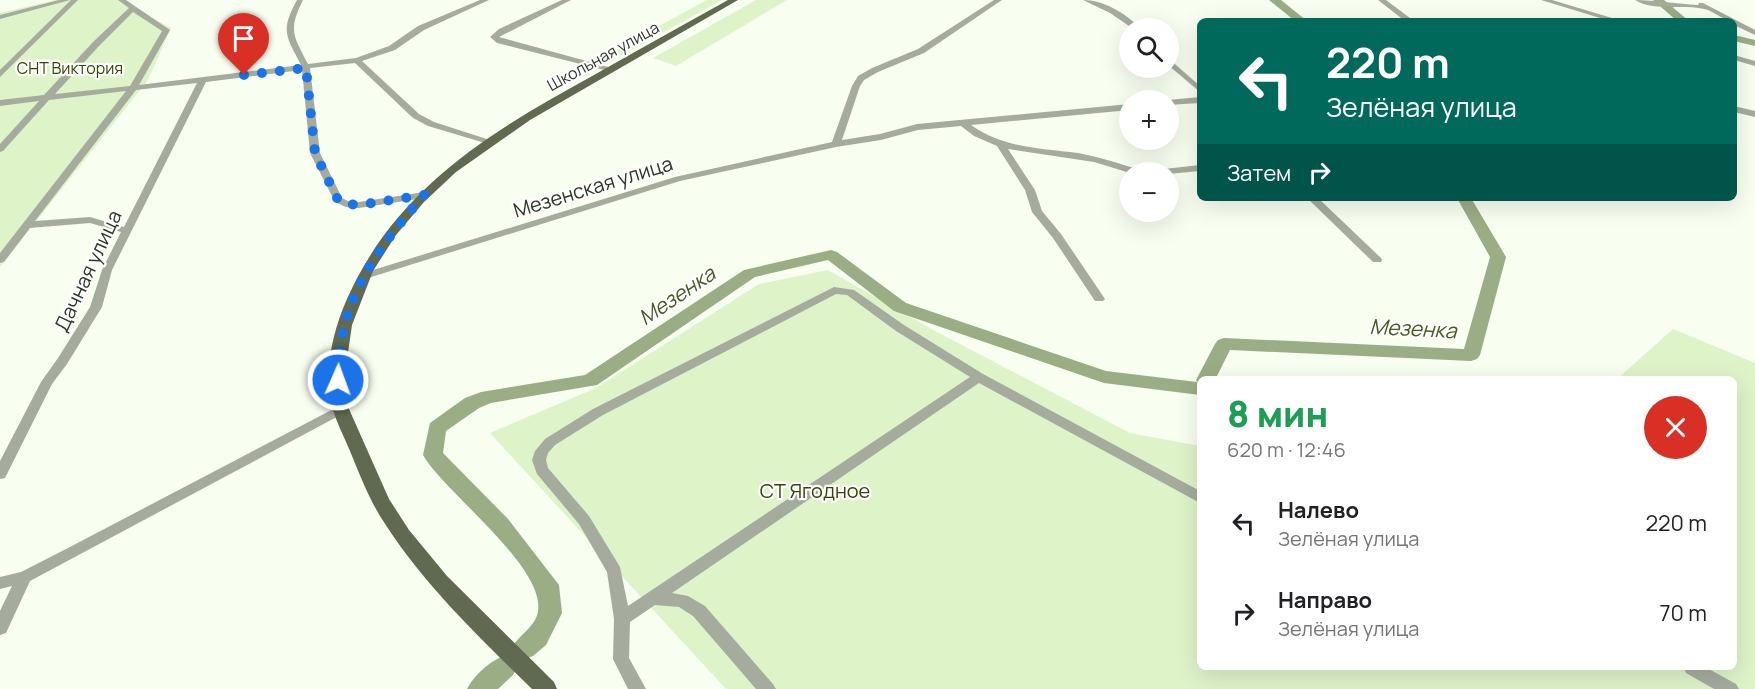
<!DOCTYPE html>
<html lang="ru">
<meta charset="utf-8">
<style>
:root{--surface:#fff;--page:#f2f2f2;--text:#202124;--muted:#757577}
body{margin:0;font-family:Manrope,sans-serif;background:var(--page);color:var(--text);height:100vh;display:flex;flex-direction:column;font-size:22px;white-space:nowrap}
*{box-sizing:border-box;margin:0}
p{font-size:20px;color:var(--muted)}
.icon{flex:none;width:33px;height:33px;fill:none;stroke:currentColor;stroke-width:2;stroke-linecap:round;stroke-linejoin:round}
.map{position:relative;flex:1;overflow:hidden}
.sheet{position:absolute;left:1197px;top:376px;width:540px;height:294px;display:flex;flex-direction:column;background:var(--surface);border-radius:9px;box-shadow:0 6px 24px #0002}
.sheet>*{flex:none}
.banner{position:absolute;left:1197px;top:18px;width:540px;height:183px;border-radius:9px;box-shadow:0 6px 24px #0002;background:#00695c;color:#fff;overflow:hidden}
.fabs{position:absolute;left:1119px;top:18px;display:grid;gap:12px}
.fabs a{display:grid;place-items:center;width:60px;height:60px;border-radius:50%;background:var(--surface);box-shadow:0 6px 24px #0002;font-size:30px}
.pin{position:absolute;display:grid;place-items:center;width:51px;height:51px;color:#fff;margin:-62px -26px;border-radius:50% 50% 50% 0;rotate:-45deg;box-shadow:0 0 6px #0007}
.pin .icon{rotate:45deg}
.me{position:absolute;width:66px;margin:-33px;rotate:2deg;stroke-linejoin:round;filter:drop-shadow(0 0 4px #0008)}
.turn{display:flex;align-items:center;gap:21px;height:126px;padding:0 30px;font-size:27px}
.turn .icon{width:78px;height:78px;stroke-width:2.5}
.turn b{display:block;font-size:42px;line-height:51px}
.then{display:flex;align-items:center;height:57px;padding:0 30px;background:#0003;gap:12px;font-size:22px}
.round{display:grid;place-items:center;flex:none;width:63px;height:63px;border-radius:32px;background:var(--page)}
.overview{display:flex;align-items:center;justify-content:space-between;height:102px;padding:0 30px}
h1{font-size:36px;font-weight:800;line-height:45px;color:#1e9e55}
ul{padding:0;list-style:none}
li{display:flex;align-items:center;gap:18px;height:90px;padding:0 30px}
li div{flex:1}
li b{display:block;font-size:22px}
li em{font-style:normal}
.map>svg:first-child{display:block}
.green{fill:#dff3c9}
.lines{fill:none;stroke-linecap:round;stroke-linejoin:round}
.river{fill:#9aad84;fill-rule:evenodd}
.minor{fill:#a5ac9d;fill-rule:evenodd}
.primary{fill:#5f6a51;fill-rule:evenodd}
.route{stroke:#1a73e8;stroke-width:10;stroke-dasharray:0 18}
.labels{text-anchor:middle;stroke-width:4.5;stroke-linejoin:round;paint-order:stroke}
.far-street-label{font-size:16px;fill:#2f3528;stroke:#fff}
.far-park-label{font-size:16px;fill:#304704;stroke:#fff}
.street-label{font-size:20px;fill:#2f3528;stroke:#fff}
.park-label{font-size:20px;fill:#304704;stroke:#fff}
.water-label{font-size:21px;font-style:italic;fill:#465e21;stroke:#fff}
</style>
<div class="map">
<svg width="1755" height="689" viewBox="0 0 1755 689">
<rect width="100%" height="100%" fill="#f8fef0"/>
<g class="green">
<polygon points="55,0 120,0 171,28 148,80 0,267 0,13"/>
<polygon points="707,0 722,0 610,62 600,58"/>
<polygon points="756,0 787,0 676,66 653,58"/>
<polygon points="828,270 937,332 1130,433 1200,446 1200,668 1734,668 1734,380 1617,379 1673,329 1755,363 1755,689 726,689 490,433 596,388 759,284"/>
</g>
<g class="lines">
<g class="river">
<polygon points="1269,0 1281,0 1307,21 1295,21"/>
<polygon points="1653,0 1664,0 1689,21 1677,21"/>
<polygon points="1734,35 1755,40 1755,46 1734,41"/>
<path d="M 1457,198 L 1471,198 L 1506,257 L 1480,355 L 1477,359 L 1471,361 L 1230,350 L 1215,380 L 1200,380 L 1200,395 L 1104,383 L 894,311 L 828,260 L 755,277 L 597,385 L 491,403 L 479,408 L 446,431 L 443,453 L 508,519 L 559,585 L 562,613 L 546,645 L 533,656 L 524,659 L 515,656 L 512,648 C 518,635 536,627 538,611 C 545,566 445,493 423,455 L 430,423 L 465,398 L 481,392 L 585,375 L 744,270 L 831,250 L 837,252 L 906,303 L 1106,371 L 1197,382 L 1196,380 L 1215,344 L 1218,340 L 1224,338 L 1464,349 L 1490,257 Z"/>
<path d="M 504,656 L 513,659 L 517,667 L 513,675 L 498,689 L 467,689 C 474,675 490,661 504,656 Z"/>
</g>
<g class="minor">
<polygon points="59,0 70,0 0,19 0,15"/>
<polygon points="71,0 78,0 0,77 0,70"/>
<path d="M 118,0 L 126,0 L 170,30 L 139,85 L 301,65 C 286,36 280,31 297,0 L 303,0 C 288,30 293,35 308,64 L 356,58 L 389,46 L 418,26 L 480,0 L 489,0 L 424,30 L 395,50 L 362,61 L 419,114 L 434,122 L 493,141 L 491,143 L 485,143 L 428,126 L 413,118 L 355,63 L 310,68 L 320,153 L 342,198 L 348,201 L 359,202 L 424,192 L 429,195 L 424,198 L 359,208 L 346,207 L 335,202 L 310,153 L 302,70 L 206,82 L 112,270 L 102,307 L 67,364 L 52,384 L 5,478 L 0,479 L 0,461 L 41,382 L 58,358 L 90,307 L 102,270 L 121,232 L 90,223 L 30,228 L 4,262 L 0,263 L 0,253 L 126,91 L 49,100 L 3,151 L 0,152 L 0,144 L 39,101 L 0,106 L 0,100 L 44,95 L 93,42 L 129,8 ZM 133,12 L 162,31 L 130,86 L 55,94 L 99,46 ZM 197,83 L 124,227 L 90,217 L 35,221 L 136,90 Z"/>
<polygon points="562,0 571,0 499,37 612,68 612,72 497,43 490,37 499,29"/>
<path d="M 994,0 L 1002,0 L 924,53 L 878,72 L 864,80 L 860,86 L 842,140 L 880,134 L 917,124 L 1130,104 L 1130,110 L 971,125 C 1003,148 1040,148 1078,153 C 1100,157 1120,164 1141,170 L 1142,172 L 1130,173 L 1094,162 L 1008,149 L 1035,190 L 1042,211 L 1061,234 L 1105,299 L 1103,301 L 1095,301 L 1053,238 L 1032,212 L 1025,190 L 997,146 L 974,136 L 961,126 L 918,130 L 881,140 L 836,147 L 680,181 L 368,278 L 364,279 L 358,276 L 360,274 L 675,177 L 832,142 L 852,86 L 858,76 L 872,68 L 918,49 Z"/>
<path d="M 1083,0 C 1104,0 1125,13 1140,28 L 1132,28 L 1110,13 Z"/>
<polygon points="1378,0 1386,0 1414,21 1405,21"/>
<polygon points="1541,0 1552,0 1622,21 1610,21"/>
<path d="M 1635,0 C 1656,0 1677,4 1698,5 L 1699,3 L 1703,3 L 1755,30 L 1755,35 L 1734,25 L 1734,21 C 1722,21 1715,11 1704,9 C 1682,4 1655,12 1635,0 Z"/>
<polygon points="1734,55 1755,61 1755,66 1734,60"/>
<polygon points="1168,58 1200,86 1200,92 1168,65"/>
<polygon points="1200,97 1200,103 1168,105 1168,100"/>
<polygon points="1734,106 1755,111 1755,117 1734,112"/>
<polygon points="1200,165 1200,171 1168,174 1168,172 1159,172 1164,169"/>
<polygon points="1307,198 1318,198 1381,258 1382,260 1381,262 1373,262"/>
<path d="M 834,287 L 854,290 L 904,325 L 983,374 L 1200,491 L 1200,503 L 979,383 L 672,593 L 688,596 L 705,606 L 773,684 L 776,689 L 756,689 L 693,616 L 679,607 L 655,605 L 630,622 L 629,658 L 646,689 L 628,689 L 613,659 L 614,619 L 607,572 L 579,524 L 537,474 L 532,460 L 535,451 L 545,439 L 593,409 ZM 836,294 L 847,295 L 896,331 L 970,377 L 628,606 L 620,567 L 589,516 L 548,468 L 546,460 L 548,453 L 555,445 L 603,415 Z"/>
<polygon points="341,405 346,406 347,409 346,412 30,581 6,633 0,635 0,611 12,586 0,589 0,577 21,572 68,548"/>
<polygon points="1684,668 1707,668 1736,684 1739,689 1714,689 1686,673"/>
</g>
<path class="primary" d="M 728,0 L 738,0 L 530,120 L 456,172 L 424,202 L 396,235 L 373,271 L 352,325 L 345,373 L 349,409 L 389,499 L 409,530 L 447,576 L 554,682 L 557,689 L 532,689 C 477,635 421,582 380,516 C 368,496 359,473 350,451 C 344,436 336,422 332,406 C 324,370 332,333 347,299 C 396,188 492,131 594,75 C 638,50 683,25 728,0 Z"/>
</g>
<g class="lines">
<path class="route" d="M 244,75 L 306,68 L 315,153 L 338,200 L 346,204 L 359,205 L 424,195 C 375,252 338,300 338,380"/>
</g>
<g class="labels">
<g class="far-street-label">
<text transform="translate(603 56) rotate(-29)" y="6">Школьная улица</text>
</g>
<g class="far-park-label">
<text x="70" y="74">СНТ Виктория</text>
</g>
<g class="street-label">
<text transform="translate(593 187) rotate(-17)" y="7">Мезенская улица</text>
<text transform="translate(88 271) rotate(-65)" y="7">Дачная улица</text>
</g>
<g class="park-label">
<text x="815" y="498">СТ Ягодное</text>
</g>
<g class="water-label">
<text transform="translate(677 296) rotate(-34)" y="7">Мезенка</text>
<text transform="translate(1413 329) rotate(3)" y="7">Мезенка</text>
</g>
</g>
</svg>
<div class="fabs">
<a><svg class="icon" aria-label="search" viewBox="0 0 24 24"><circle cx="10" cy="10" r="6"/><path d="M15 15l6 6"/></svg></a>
<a>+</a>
<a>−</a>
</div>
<div class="pin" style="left:244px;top:75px;background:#d93025"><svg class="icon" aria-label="arrive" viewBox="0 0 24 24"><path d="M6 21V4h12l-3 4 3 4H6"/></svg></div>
<svg class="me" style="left:338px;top:380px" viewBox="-20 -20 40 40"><circle r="17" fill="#1a73e8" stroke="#fff" stroke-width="3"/><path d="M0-11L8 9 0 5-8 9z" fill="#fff"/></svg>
<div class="banner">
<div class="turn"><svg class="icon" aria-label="left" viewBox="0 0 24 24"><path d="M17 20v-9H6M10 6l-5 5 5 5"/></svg><div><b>220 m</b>Зелёная улица</div></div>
<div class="then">Затем<svg class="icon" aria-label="right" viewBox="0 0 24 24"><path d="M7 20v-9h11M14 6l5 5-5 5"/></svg></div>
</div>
<section class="sheet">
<div class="overview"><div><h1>8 мин</h1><p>620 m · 12:46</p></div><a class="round" style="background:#d93025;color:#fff"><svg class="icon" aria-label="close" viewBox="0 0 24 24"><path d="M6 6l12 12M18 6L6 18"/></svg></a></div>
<ul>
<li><svg class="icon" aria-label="left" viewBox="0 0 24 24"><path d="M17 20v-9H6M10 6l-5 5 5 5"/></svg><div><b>Налево</b><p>Зелёная улица</p></div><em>220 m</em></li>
<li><svg class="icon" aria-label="right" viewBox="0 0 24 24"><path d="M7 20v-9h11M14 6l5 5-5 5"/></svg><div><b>Направо</b><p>Зелёная улица</p></div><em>70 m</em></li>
</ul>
</section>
</div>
